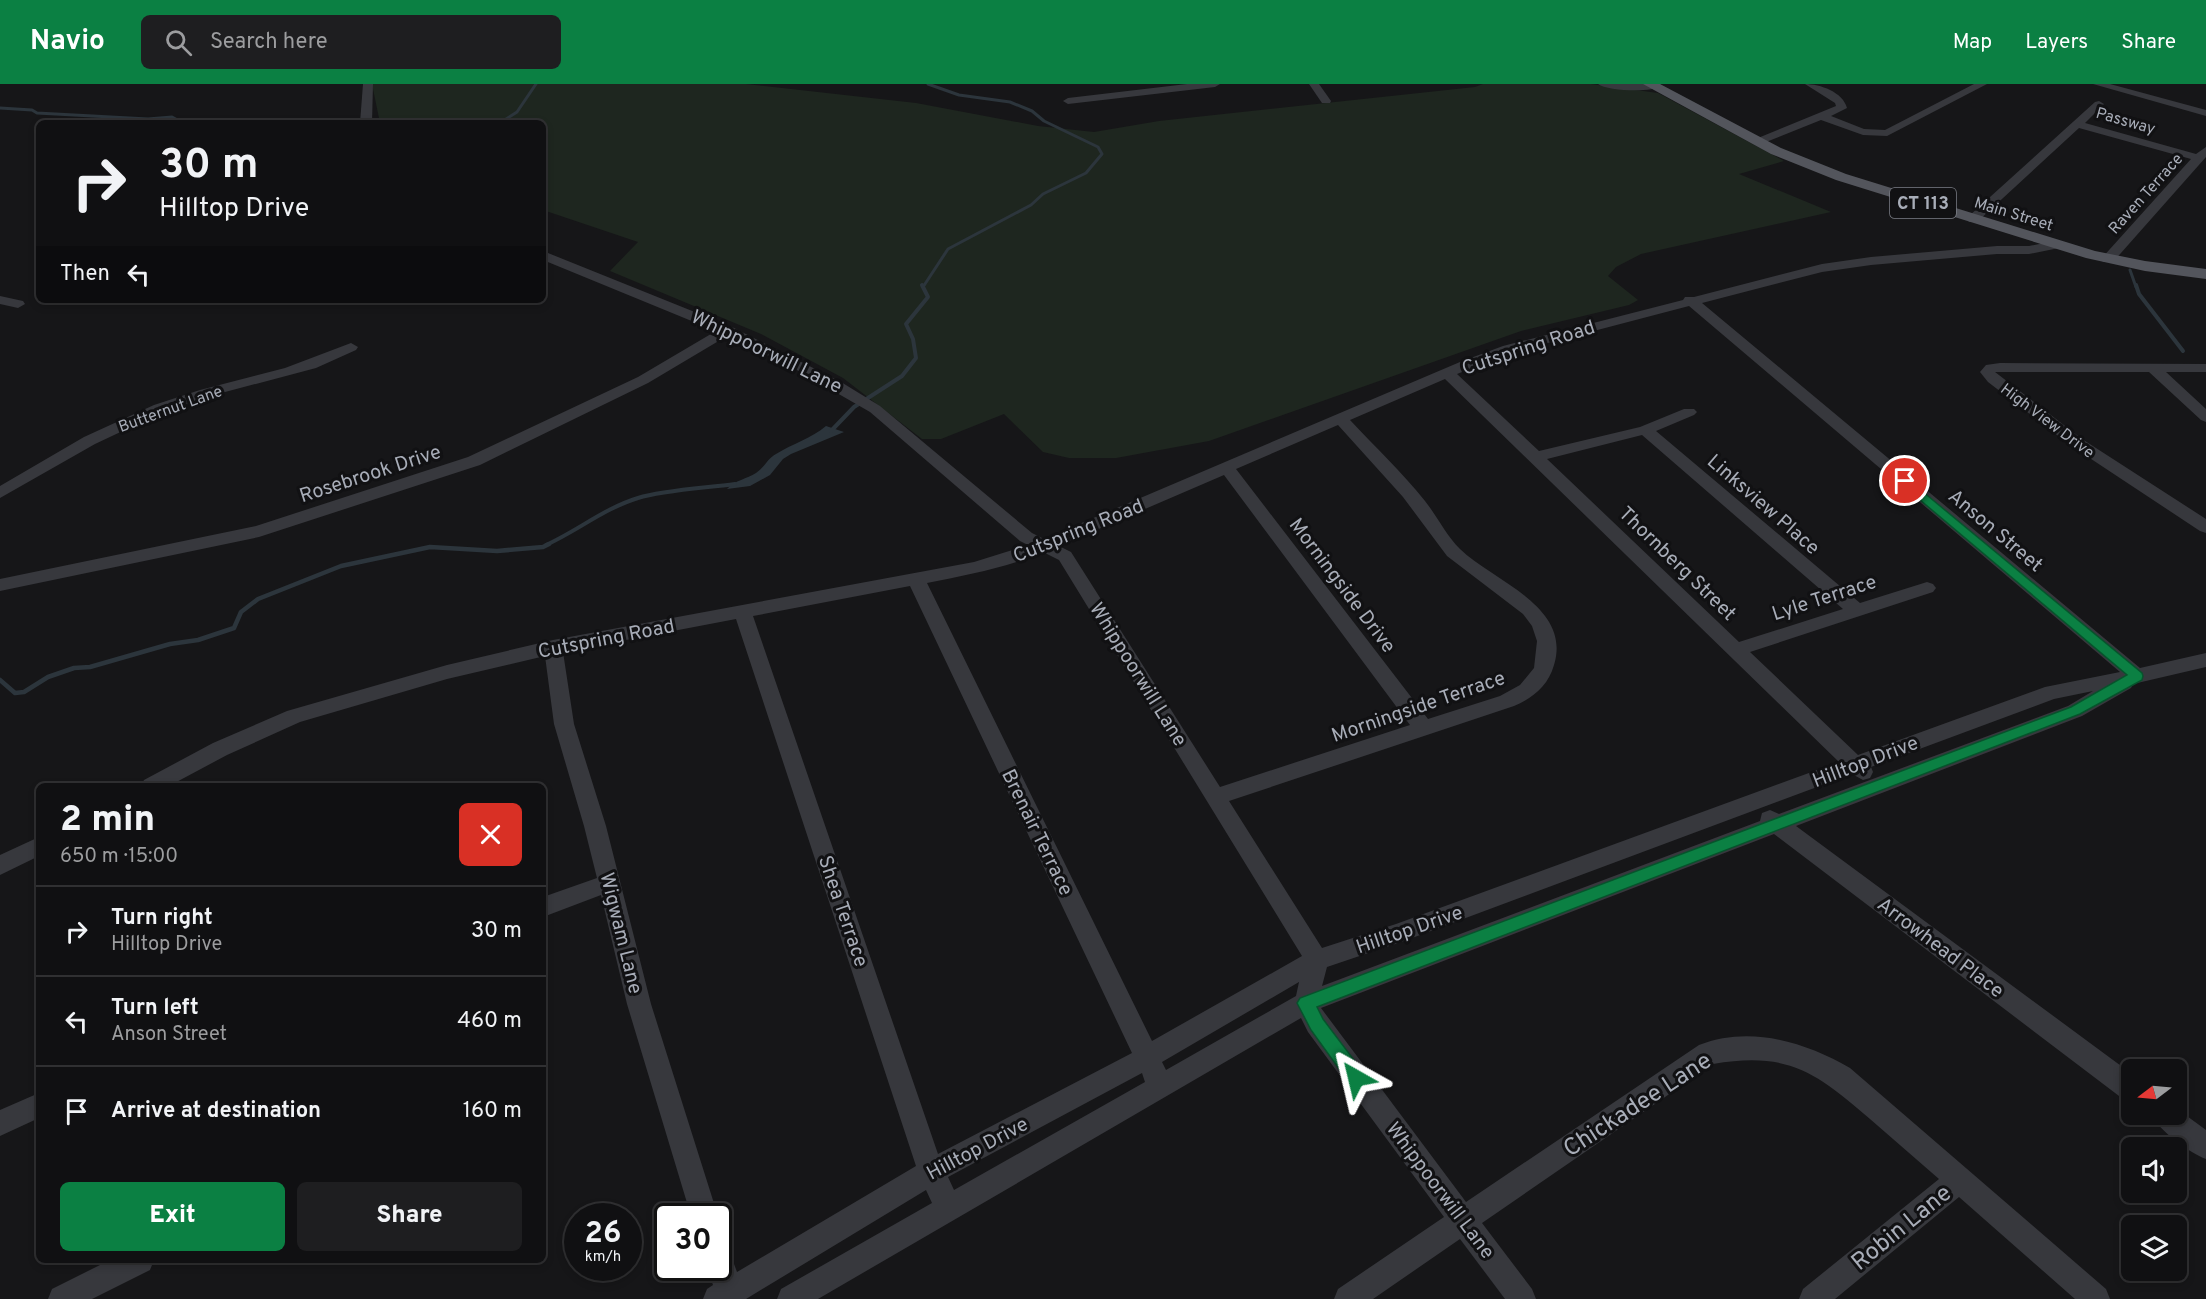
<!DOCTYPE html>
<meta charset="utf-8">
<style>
:root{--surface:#101012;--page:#1e1e20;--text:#f1f3f6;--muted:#9c9d9f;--line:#303032;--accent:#0b8043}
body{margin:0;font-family:Overpass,sans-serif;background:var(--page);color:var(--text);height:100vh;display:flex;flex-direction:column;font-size:22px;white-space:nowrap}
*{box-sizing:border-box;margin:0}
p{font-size:20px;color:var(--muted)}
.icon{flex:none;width:33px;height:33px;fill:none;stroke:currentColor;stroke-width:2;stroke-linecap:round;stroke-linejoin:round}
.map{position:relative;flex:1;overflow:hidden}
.sheet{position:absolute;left:36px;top:699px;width:510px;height:480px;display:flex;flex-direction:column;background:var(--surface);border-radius:9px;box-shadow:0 3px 9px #0003,0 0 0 2px var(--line)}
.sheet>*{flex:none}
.banner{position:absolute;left:36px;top:36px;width:510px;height:183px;border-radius:9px;box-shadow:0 3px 9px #0003,0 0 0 2px var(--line);background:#101012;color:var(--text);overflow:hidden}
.needle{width:39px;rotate:254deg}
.tools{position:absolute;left:2121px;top:975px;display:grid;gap:12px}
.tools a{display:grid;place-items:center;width:66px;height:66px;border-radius:9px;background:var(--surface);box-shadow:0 3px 9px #0003,0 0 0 2px var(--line);font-size:30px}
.speed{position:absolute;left:564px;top:1119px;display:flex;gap:12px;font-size:30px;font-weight:700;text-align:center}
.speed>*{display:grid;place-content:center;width:78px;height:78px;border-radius:50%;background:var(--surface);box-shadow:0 3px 9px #0003,0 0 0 2px var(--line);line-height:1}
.speed small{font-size:15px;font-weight:400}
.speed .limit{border:3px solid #111;border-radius:9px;background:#fff;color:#111}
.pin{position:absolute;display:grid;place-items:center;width:51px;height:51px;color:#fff;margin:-26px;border:3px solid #fff;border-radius:50%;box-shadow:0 2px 6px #0007}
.me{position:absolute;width:66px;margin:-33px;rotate:323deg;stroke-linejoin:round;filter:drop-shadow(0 0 4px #0008)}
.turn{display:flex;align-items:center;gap:21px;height:126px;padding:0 24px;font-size:27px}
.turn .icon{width:78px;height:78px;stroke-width:2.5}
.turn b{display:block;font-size:42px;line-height:51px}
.then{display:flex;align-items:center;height:57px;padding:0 24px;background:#0003;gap:12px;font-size:22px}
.round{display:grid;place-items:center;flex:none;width:63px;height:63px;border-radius:9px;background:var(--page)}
.summary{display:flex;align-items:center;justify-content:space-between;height:102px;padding:0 24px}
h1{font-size:36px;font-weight:800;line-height:45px}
.primary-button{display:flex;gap:12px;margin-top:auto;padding:12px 24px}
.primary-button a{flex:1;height:69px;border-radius:9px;background:var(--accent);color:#fff;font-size:24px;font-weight:800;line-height:69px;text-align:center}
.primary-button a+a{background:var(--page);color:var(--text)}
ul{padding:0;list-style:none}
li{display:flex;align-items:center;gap:18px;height:90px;padding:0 24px;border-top:2px solid var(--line)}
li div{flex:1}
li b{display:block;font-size:22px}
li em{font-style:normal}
header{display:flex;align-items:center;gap:36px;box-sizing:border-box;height:84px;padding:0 30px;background:var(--accent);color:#fff}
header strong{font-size:28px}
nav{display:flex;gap:33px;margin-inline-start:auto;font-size:21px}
.search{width:420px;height:54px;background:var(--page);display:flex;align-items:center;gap:15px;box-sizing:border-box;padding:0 21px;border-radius:9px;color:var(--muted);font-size:22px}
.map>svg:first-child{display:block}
.green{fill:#1e261f}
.water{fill:#2c353c}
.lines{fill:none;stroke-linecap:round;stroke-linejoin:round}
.stream-far2{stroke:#2c353c;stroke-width:3}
.stream-far1{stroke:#2c353c;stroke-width:4}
.stream{stroke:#2c353c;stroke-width:4.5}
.minor{fill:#37383d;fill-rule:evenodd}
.major{fill:#53555c;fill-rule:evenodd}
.route{fill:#0b8043;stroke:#07532c;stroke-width:1.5}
.labels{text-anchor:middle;stroke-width:6;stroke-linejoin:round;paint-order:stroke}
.far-street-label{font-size:16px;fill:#a8adb8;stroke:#111113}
.shield{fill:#111113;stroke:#7b7e86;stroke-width:1.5}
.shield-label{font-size:18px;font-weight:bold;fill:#a8adb8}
.street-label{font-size:20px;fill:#a8adb8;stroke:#111113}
.near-street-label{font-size:24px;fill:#a8adb8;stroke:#111113}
</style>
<header>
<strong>Navio</strong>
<div class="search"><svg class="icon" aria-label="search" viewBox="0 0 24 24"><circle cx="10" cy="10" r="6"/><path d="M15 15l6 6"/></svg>Search here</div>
<nav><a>Map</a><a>Layers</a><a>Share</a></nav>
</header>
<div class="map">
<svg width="2206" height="1215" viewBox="0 0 2206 1215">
<rect width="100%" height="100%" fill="#161618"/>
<polygon class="green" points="372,0 746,0 916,19 1038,42 1094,48 1159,37 1475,3 1483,0 1591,0 1658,9 1784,77 1739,90 1831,128 1641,170 1616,183 1608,192 1638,216 1629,221 1521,247 1209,357 1116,374 1069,374 1043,368 1004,330 941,355 922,355 843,294 761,250 610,187 638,158 543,126 543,39 380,39"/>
<path class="water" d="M 826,342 L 844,348 L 791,370 L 783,375 L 770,391 L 750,402 L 727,405 C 735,396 747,395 756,389 C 764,384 768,374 776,370 C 792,360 812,354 826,342 Z"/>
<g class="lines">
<g class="stream-far2">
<polyline points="0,24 32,26 37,29 148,35 172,33 183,39"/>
<polyline points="500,39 517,28 536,0"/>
<polyline points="2130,186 2136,203"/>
<polyline points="923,203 948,165 1031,121 1043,110 1086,89 1102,70 1098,63 1044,37 1032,27 1010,18 959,11 928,0"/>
</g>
<g class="stream-far1">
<polyline points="2136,201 2139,210 2183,267"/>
<polyline points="831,347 854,323 902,292 916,274 913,255 906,240 928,213 922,201"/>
<path d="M 546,461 C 577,447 605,424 638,414 C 664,406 706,404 735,400"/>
</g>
<polyline class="stream" points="0,596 15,609 24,608 48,593 74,584 90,583 170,560 198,556 234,544 241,528 258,515 341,482 430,463 497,467 543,463 549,460"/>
<g class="minor">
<polygon points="363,0 373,0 372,39 360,39"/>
<polygon points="1187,0 1220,0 1215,3 1068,20 1063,17 1068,14"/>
<polygon points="1309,0 1319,0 1331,17 1330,19 1322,19"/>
<path d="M 1598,0 L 1660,0 L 1661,2 C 1652,9 1607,7 1598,0 Z"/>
<path d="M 1805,0 C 1820,0 1843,8 1847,24 L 1831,32 L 1864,45 L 1885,46 L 1974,0 L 1987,0 L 1887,52 L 1863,51 L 1821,36 L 1761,60 L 1753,60 L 1753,56 L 1836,22 L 1835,19 Z"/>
<polygon points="2093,0 2110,0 2206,26 2206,32"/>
<polygon points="2099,17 2104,20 2085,39 2196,70 2206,63 2206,73 2113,178 2103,178 2101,175 2191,75 2079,44 1977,138 1969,138 1967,135 1969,132 2095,18"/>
<path d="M 2054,157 L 2060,161 L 2059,164 L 2029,170 L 1997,170 L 1871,181 L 1822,188 L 1702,219 L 2140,584 L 2206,569 L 2206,583 L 2133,600 L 2131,604 L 2082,632 L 1796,742 L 2132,990 L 2132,1018 L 2123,1015 L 1774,750 L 1321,924 L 1466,1118 L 1699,961 C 1750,941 1805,958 1850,984 L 2106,1205 L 2110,1215 L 2075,1215 L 1959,1113 L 1835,1215 L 1799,1215 L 1803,1205 L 1939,1095 C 1916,1075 1893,1055 1870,1035 C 1816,988 1787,967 1713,980 L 1482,1139 L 1532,1205 L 1536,1215 L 1505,1215 L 1460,1155 L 1373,1215 L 1334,1215 L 1338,1205 L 1444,1133 L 1308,948 L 1301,934 L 818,1215 L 777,1215 L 781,1205 L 932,1119 L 926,1106 L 746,1215 L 703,1215 L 707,1205 L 713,1201 L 707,1184 L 718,1184 L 718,1160 L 728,1164 L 737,1188 L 916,1082 L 736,535 L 563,568 L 574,640 L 606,742 L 651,920 L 718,1132 L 691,1132 L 627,920 L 601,811 L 543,833 L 543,813 L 597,794 L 584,742 L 554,640 L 545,572 L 447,595 L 300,638 L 227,671 L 169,702 L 141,702 L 144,696 L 213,659 L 287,627 L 447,581 L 553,556 L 974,478 L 1028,461 L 1020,457 L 870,328 L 790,282 L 727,252 L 648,299 L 480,381 L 259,453 L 0,507 L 0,495 L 256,442 L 468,373 L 638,293 L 716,247 L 543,176 L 543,167 L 732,243 L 841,298 L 880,322 L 1032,449 L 1044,455 L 1460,278 L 1503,262 L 1683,216 L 1685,213 L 1694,213 L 1822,180 L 1871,173 L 1997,162 L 2029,162 ZM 1689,222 L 2120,588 L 2045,603 L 1858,671 L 1750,568 L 1933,508 L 1936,504 L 1933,500 L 1927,498 L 1860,519 L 1656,347 L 1694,331 L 1697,328 L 1694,325 L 1684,325 L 1640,343 L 1539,367 L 1457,290 L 1513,268 ZM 1445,295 L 1839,678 L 1396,840 L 1322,864 L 1229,717 L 1514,622 C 1533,614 1548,602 1554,581 C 1572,522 1493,497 1460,465 C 1446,451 1437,432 1425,417 C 1402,388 1375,363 1350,336 ZM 1338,341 L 1403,413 L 1447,472 L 1523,530 L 1532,542 L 1537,557 L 1534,584 L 1520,601 L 1500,612 L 1428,635 L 1236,385 ZM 1642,351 L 1843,525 L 1739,558 L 1547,375 ZM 1224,391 L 1410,641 L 1220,703 L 1071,468 L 1059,462 ZM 1043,468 L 1059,476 L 1302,872 L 1152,957 L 927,499 C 966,491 1006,484 1043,468 ZM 910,502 L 1132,969 L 938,1070 L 753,532 ZM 2093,607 L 2068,622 L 1779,730 L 1770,726 L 1762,729 L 1760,737 L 1322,902 L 1327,883 L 1404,857 L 1852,690 L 1863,696 L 1870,694 L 1873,688 L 1871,683 L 2054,615 ZM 1299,898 L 1296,912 L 1166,986 L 1162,978 ZM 1142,989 L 1145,998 L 954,1106 L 948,1093 Z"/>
<polygon points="0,212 23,217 25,220 18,224 0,220"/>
<polygon points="351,259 358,263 356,266 316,284 210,312 165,327 95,360 0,414 0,402 84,353 154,321 200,306 285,284"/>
<polygon points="2000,279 2206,280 2206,288 2166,288 2206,325 2206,338 2201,336 2149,288 1995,288 2082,355 2206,435 2206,449 2200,447 2070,361 1988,298 1980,288 1986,281"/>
<polygon points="39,753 39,772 0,791 0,771"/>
<polygon points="39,1009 39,1034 0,1052 0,1026"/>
<path d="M 2176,1024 L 2206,1046 L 2206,1075 C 2190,1069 2158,1046 2151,1030 L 2176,1030 Z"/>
<polygon points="110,1176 154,1176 150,1186 92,1215 48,1215 52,1205"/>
</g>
<polygon class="major" points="1643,0 1660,0 1781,64 1846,90 2095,167 2145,177 2206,185 2206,195 2145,187 2086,174 1836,96 1771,70"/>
</g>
<polygon class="route" points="1905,393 2142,589 2143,592 2142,596 2080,630 1317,923 1323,935 1363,988 1365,994 1363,1000 1356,1002 1350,1000 1311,946 1297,919 1300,914 2071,623 2127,591 1900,399 1899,397"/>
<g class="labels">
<g class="far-street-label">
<text transform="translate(2126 36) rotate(16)" y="6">Passway</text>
<text transform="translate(2145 109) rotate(-48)" y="6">Raven Terrace</text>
<text transform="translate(2014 129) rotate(17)" y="6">Main Street</text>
<text transform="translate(170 324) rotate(-20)" y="6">Butternut Lane</text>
<text transform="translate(2048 336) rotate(37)" y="6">High View Drive</text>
</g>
<rect class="shield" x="1890" y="104" width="66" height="30" rx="4.5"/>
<g class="shield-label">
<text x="1923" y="125">CT 113</text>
</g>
<g class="street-label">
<text transform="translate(1528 263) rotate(-18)" y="7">Cutspring Road</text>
<text transform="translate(767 267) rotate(26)" y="7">Whippoorwill Lane</text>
<text transform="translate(370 389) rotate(-18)" y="7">Rosebrook Drive</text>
<text transform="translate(1764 420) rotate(41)" y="7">Linksview Place</text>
<text transform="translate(1078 446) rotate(-22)" y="7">Cutspring Road</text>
<text transform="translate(1996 446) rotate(40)" y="7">Anson Street</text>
<text transform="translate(1678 479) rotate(44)" y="7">Thornberg Street</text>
<text transform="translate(1343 501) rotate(53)" y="7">Morningside Drive</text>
<text transform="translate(1824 513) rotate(-18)" y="7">Lyle Terrace</text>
<text transform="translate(606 554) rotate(-11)" y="7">Cutspring Road</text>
<text transform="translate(1139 590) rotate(58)" y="7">Whippoorwill Lane</text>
<text transform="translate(1418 622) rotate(-19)" y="7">Morningside Terrace</text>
<text transform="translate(1865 677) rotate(-21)" y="7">Hilltop Drive</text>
<text transform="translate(1038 748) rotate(64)" y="7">Brenair Terrace</text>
<text transform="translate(844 827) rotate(71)" y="7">Shea Terrace</text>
<text transform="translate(1409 845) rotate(-19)" y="7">Hilltop Drive</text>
<text transform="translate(622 849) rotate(76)" y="7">Wigwam Lane</text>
<text transform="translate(1941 863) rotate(37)" y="7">Arrowhead Place</text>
<text transform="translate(977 1064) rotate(-28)" y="7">Hilltop Drive</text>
<text transform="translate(1441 1106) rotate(53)" y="7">Whippoorwill Lane</text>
</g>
<g class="near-street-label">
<text transform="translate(1637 1020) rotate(-33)" y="8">Chickadee Lane</text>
<text transform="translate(1901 1143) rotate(-39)" y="8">Robin Lane</text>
</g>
</g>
</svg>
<div class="tools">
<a><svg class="needle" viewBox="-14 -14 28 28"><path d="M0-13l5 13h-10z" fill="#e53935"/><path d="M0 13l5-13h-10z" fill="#9c9d9f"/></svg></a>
<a><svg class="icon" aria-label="sound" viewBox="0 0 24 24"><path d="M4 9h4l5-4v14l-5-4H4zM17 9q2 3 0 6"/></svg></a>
<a><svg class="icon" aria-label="layers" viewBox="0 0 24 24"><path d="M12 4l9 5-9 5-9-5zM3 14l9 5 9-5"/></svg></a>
</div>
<div class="speed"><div>26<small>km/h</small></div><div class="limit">30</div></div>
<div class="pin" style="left:1905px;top:397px;background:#d93025"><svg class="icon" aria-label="arrive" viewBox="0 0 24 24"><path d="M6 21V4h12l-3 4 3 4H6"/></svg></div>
<svg class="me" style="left:1356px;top:994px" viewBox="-20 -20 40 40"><path d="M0-17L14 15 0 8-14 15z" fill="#0b8043" stroke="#fff" stroke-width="4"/></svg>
<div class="banner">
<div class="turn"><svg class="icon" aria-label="right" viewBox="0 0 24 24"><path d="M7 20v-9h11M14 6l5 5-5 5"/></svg><div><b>30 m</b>Hilltop Drive</div></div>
<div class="then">Then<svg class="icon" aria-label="left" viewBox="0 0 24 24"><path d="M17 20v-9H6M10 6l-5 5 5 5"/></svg></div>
</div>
<section class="sheet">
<div class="summary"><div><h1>2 min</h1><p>650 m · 15:00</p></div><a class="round" style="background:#d93025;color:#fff"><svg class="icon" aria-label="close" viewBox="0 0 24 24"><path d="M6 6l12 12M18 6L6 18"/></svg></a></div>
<ul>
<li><svg class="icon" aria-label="right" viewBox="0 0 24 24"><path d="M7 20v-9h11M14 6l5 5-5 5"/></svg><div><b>Turn right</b><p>Hilltop Drive</p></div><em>30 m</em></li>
<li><svg class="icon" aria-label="left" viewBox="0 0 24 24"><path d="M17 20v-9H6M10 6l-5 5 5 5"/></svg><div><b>Turn left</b><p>Anson Street</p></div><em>460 m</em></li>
<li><svg class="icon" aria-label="arrive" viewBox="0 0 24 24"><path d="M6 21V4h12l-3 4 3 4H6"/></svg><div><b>Arrive at destination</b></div><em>160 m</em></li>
</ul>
<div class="primary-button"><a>Exit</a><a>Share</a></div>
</section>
</div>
